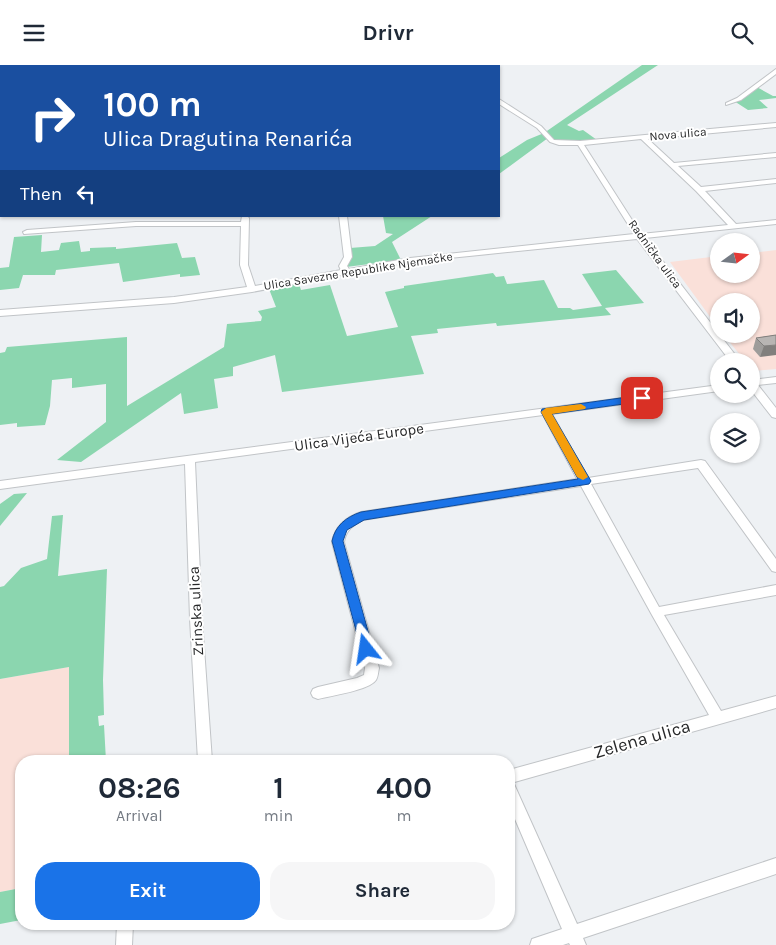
<!DOCTYPE html>
<meta charset="utf-8">
<style>
:root{--surface:#fff;--page:#f6f6f7;--text:#1f2937;--muted:#747a83;--accent:#1a73e8}
body{margin:0;font-family:Karla,sans-serif;background:var(--page);color:var(--text);height:100vh;display:flex;flex-direction:column;font-size:19px;white-space:nowrap}
*{box-sizing:border-box;margin:0}
p{font-size:16px;color:var(--muted)}
.icon{flex:none;width:28px;height:28px;fill:none;stroke:currentColor;stroke-width:2;stroke-linecap:round;stroke-linejoin:round}
.map{position:relative;flex:1;overflow:hidden}
.panel{position:absolute;left:15px;top:690px;width:500px;height:175px;display:flex;flex-direction:column;background:var(--surface);border-radius:20px;box-shadow:0 1px 4px #0004}
.panel>*{flex:none}
.banner{position:absolute;left:0px;top:0px;width:500px;height:152px;box-shadow:0 1px 4px #0004;background:#1a4fa0;color:#fff;overflow:hidden}
.needle{width:32px;rotate:75deg}
.buttons{position:absolute;left:710px;top:168px;display:grid;gap:10px}
.buttons a{display:grid;place-items:center;width:50px;height:50px;border-radius:50%;background:var(--surface);box-shadow:0 1px 4px #0004;font-size:25px}
.pin{position:absolute;display:grid;place-items:center;width:42px;height:42px;color:#fff;margin:-21px;border-radius:10px;box-shadow:0 2px 8px #0006}
.me{position:absolute;width:55px;margin:-28px;rotate:345deg;stroke-linejoin:round;filter:drop-shadow(0 0 4px #0008)}
.turn{display:flex;align-items:center;gap:18px;height:105px;padding:0 20px;font-size:22px}
.turn .icon{width:65px;height:65px;stroke-width:2.5}
.turn b{display:block;font-size:35px;line-height:42px}
.then{display:flex;align-items:center;height:48px;padding:0 20px;background:#0003;gap:10px;font-size:19px}
.eta{display:flex;justify-content:space-evenly;align-items:center;height:85px;text-align:center}
.eta b{font-size:30px;font-weight:700;line-height:35px}
.primary-button{display:flex;gap:10px;margin-top:auto;padding:10px 20px}
.primary-button a{flex:1;height:58px;border-radius:20px;background:var(--accent);color:#fff;font-size:20px;font-weight:700;line-height:58px;text-align:center}
.primary-button a+a{background:var(--page);color:var(--text)}
header{display:flex;justify-content:space-between;align-items:center;height:65px;padding:0 20px;background:var(--surface);font-size:22px;font-weight:700}
.map>svg:first-child{display:block}
.industrial{fill:#fae0d9}
.green{fill:#8bd6af}
.lines{fill:none;stroke-linecap:round;stroke-linejoin:round}
.street-casing{stroke:#c1c4c7;stroke-width:2}
.street{fill:#fff;fill-rule:evenodd}
.wall{fill:#9e9c9a}
.shaded-wall{fill:#817f7d}
.building{fill:#b8b5b3;stroke:#817f7d}
.route{fill:#1a73e8;stroke:#114b97}
.slow{fill:#f59e0b}
.labels{text-anchor:middle;stroke-width:4;stroke-linejoin:round;paint-order:stroke}
.far-street-label{font-size:12px;fill:#272829;stroke:#fff}
.street-label{font-size:15px;fill:#272829;stroke:#fff}
.near-street-label{font-size:18px;fill:#272829;stroke:#fff}
</style>
<header><svg class="icon" aria-label="menu" viewBox="0 0 24 24"><path d="M4 6h16M4 12h16M4 18h16"/></svg>Drivr<svg class="icon" aria-label="search" viewBox="0 0 24 24"><circle cx="10" cy="10" r="6"/><path d="M15 15l6 6"/></svg></header>
<div class="map">
<svg width="776" height="880" viewBox="0 0 776 880">
<rect width="100%" height="100%" fill="#eef1f4"/>
<g class="industrial">
<polygon points="776,185 776,304 754,306 751,303 751,296 745,296 723,269 751,269 751,236 719,236 719,264 670,197 719,191 719,209 751,209 751,188"/>
<polygon points="69,602 69,696 21,696 21,823 0,827 0,614"/>
</g>
<g class="green">
<polygon points="642,0 658,0 567,60 579,66 583,65 597,75 560,77 548,73 499,109 499,93 527,75 544,68"/>
<polygon points="755,21 773,31 776,31 776,33 759,35 768,43 748,45 734,36"/>
<polygon points="383,151 432,151 392,177 401,195 346,202 350,195 350,183 375,181 393,169 386,168"/>
<polygon points="42,170 41,187 59,185 61,178 79,176 81,187 90,186 90,183 116,182 116,184 177,178 182,193 195,192 200,210 180,212 180,209 123,217 119,198 56,205 55,210 23,210 19,223 0,225 0,203 9,202 14,172"/>
<polygon points="616,205 644,238 605,243 611,250 497,261 496,258 437,264 438,268 411,271 424,309 282,327 275,290 233,302 233,311 214,314 218,343 184,349 181,328 81,397 57,395 106,357 106,319 72,323 72,313 52,315 50,341 45,360 17,362 17,358 0,360 0,288 5,287 7,282 127,272 127,341 224,282 227,259 261,256 262,252 258,246 276,242 269,224 299,219 301,225 330,220 347,271 398,262 385,227 404,223 404,221 493,208 496,212 504,211 507,219 544,215 558,243 570,243 573,245 602,241 582,209"/>
<polygon points="27,428 0,461 0,439 14,429"/>
<polygon points="63,450 58,511 107,504 103,615 104,650 98,651 99,661 104,660 106,696 69,696 69,602 0,614 0,522 4,521 21,503 47,494 52,451"/>
<polygon points="21,823 21,855 0,859 0,827"/>
</g>
<g class="lines">
<defs>
<g id="street">
<polygon points="776,4 776,9 741,35 726,40 726,38 737,33"/>
<path d="M 499,34 L 541,61 L 554,75 L 580,76 L 776,58 L 776,62 L 648,74 L 674,98 L 776,88 L 776,92 L 678,101 L 701,122 L 776,114 L 776,118 L 705,126 L 736,159 L 776,155 L 776,159 L 645,173 L 740,296 L 730,296 L 637,174 L 410,197 L 252,227 L 174,238 L 0,251 L 0,245 L 174,232 L 247,222 L 240,200 L 241,161 L 136,161 L 24,169 L 23,167 L 27,165 L 136,157 L 241,157 L 242,151 L 247,151 L 249,153 L 248,200 L 255,221 L 341,205 L 339,201 L 344,192 L 339,151 L 347,151 L 352,192 L 347,201 L 349,204 L 410,193 L 634,169 L 578,80 L 559,80 L 550,77 L 537,63 L 499,39 ZM 641,74 L 696,126 L 728,160 L 641,169 L 584,80 Z"/>
<polygon points="776,312 776,318 758,320 776,343 776,353 772,352 751,325 751,315"/>
<path d="M 719,320 L 719,326 L 552,349 L 588,413 L 701,395 L 705,396 L 776,494 L 776,507 L 772,506 L 698,403 L 591,419 L 659,542 L 776,520 L 776,530 L 664,550 L 721,646 L 776,631 L 776,643 L 511,718 L 514,719 L 577,859 L 776,793 L 776,809 L 583,873 L 586,880 L 570,880 L 569,878 L 563,880 L 530,880 L 532,874 L 562,864 L 509,740 L 509,705 L 709,650 L 652,550 L 581,421 L 363,455 C 353,460 346,465 344,477 L 379,603 C 378,607 378,612 376,615 C 370,625 330,631 318,634 L 313,632 L 311,628 L 313,624 L 318,622 L 357,613 L 364,610 L 365,603 L 332,477 C 335,461 346,452 361,447 L 577,414 L 543,350 L 195,397 L 202,554 L 212,696 L 198,696 L 190,554 L 185,399 L 0,424 L 0,416 Z"/>
<polygon points="117,859 133,859 132,880 116,880"/>
</g>
</defs>
<use href="#street" class="street-casing"/>
<use href="#street" class="street"/>
</g>
<polygon class="wall" points="776,270 760,292 753,284 756,273"/>
<polygon class="shaded-wall" points="776,280 776,290 760,292 764,281"/>
<polygon class="building" points="776,270 776,280 764,281 756,273"/>
<path class="route" d="M 642,330 L 645,331 L 645,336 L 552,349 L 591,416 L 589,419 L 364,455 L 347,465 L 343,476 L 373,584 L 371,588 L 366,589 L 362,588 L 332,476 C 335,461 346,452 361,447 L 578,414 L 541,347 L 542,344 Z"/>
<polygon class="slow" points="581,339 586,342 585,344 552,349 588,412 583,415 577,412 541,347 546,343"/>
<g class="labels">
<g class="far-street-label">
<text transform="translate(678 69) rotate(-5)" y="4">Nova ulica</text>
<text transform="translate(655 189) rotate(54)" y="4">Radnička ulica</text>
<text transform="translate(358 206) rotate(-9)" y="4">Ulica Savezne Republike Njemačke</text>
</g>
<g class="street-label">
<text transform="translate(359 372) rotate(-8)" y="5">Ulica Vijeća Europe</text>
<text transform="translate(196 546) rotate(-93)" y="5">Zrinska ulica</text>
</g>
<g class="near-street-label">
<text transform="translate(642 674) rotate(-16)" y="6">Zelena ulica</text>
</g>
</g>
</svg>
<div class="buttons">
<a><svg class="needle" viewBox="-14 -14 28 28"><path d="M0-13l5 13h-10z" fill="#e53935"/><path d="M0 13l5-13h-10z" fill="#747a83"/></svg></a>
<a><svg class="icon" aria-label="sound" viewBox="0 0 24 24"><path d="M4 9h4l5-4v14l-5-4H4zM17 9q2 3 0 6"/></svg></a>
<a><svg class="icon" aria-label="search" viewBox="0 0 24 24"><circle cx="10" cy="10" r="6"/><path d="M15 15l6 6"/></svg></a>
<a><svg class="icon" aria-label="layers" viewBox="0 0 24 24"><path d="M12 4l9 5-9 5-9-5zM3 14l9 5 9-5"/></svg></a>
</div>
<div class="pin" style="left:642px;top:333px;background:#d93025"><svg class="icon" aria-label="arrive" viewBox="0 0 24 24"><path d="M6 21V4h12l-3 4 3 4H6"/></svg></div>
<svg class="me" style="left:366px;top:584px" viewBox="-20 -20 40 40"><path d="M0-17L14 15 0 8-14 15z" fill="#1a73e8" stroke="#fff" stroke-width="4"/></svg>
<div class="banner">
<div class="turn"><svg class="icon" aria-label="right" viewBox="0 0 24 24"><path d="M7 20v-9h11M14 6l5 5-5 5"/></svg><div><b>100 m</b>Ulica Dragutina Renarića</div></div>
<div class="then">Then<svg class="icon" aria-label="left" viewBox="0 0 24 24"><path d="M17 20v-9H6M10 6l-5 5 5 5"/></svg></div>
</div>
<section class="panel">
<div class="eta">
<div><b>08:26</b><p>Arrival</p></div>
<div><b>1</b><p>min</p></div>
<div><b>400</b><p>m</p></div>
</div>
<div class="primary-button"><a>Exit</a><a>Share</a></div>
</section>
</div>
